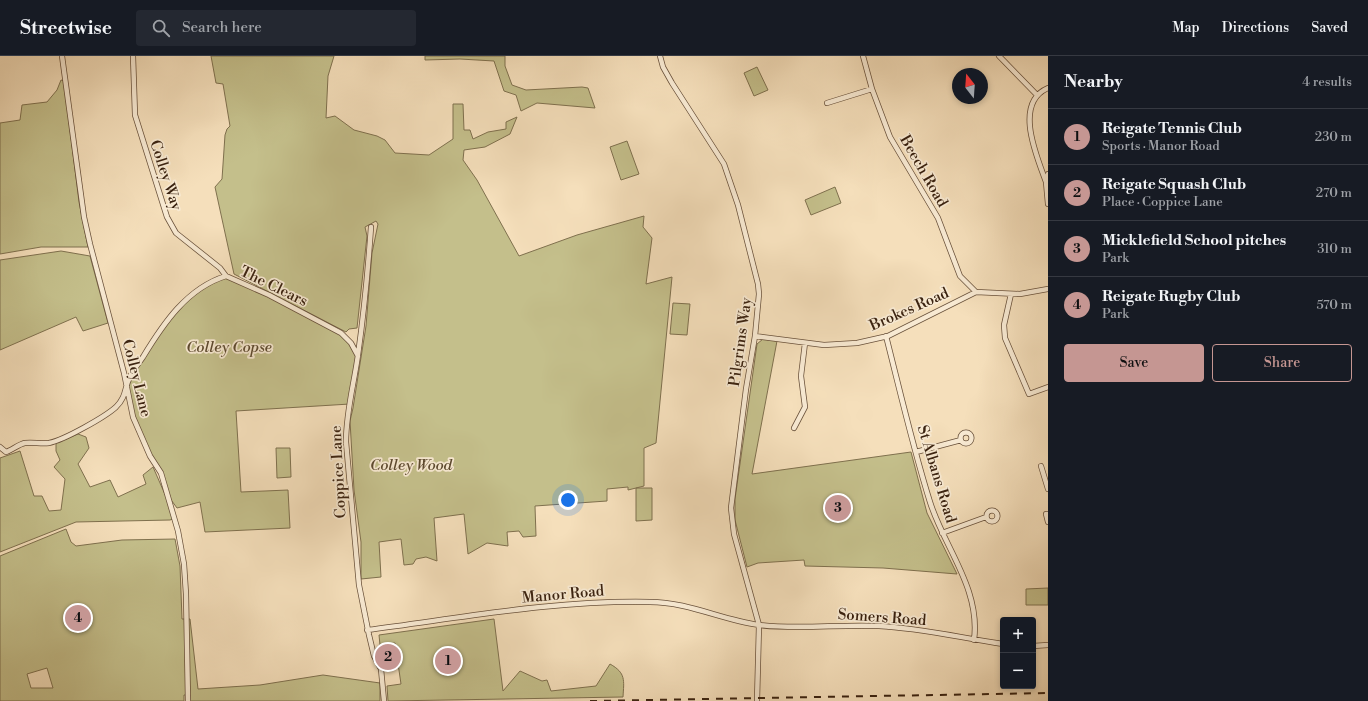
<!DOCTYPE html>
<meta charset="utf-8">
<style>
body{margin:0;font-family:"Libre Bodoni",serif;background:#242831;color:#f1f3f6}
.controls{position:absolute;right:12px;bottom:12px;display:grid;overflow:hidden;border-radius:4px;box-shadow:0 2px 6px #0003}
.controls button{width:36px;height:36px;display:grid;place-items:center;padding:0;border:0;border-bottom:1px solid #363941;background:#171b24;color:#f1f3f6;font:20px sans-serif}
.compass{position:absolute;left:952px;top:12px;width:36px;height:36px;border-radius:50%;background:#171b24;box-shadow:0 2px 6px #0003;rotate:343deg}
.you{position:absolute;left:568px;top:444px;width:14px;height:14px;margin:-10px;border:3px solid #fff;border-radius:50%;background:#1a73e8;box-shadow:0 0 0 6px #1a73e833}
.badge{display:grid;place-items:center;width:26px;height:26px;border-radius:50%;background:#c59692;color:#111;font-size:13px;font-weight:700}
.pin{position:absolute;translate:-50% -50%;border:2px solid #fff;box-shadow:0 1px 4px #0006}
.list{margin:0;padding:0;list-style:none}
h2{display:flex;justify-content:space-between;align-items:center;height:52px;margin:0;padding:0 16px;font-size:17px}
h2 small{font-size:13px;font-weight:400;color:#9ea1a6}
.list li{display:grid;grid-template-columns:26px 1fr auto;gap:12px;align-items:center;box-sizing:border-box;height:56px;padding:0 16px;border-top:1px solid #363941}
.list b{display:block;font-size:15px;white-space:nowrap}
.list p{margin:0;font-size:13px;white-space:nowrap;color:#9ea1a6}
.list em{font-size:13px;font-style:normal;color:#9ea1a6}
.actions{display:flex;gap:8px;padding:12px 16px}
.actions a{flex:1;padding:9px 0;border:1px solid #c59692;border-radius:4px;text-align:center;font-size:14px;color:#c59692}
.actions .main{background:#c59692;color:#111}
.icon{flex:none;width:22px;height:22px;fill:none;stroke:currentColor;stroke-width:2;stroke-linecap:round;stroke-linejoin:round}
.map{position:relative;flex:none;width:1048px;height:645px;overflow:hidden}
header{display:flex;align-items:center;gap:24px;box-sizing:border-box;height:56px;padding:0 20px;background:#171b24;border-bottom:1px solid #363941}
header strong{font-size:19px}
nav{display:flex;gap:22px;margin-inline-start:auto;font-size:14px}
.search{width:280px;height:36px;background:#242831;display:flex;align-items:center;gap:10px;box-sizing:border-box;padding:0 14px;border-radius:4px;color:#9ea1a6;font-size:15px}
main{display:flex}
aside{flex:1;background:#171b24}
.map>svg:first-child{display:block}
</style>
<header>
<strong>Streetwise</strong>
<div class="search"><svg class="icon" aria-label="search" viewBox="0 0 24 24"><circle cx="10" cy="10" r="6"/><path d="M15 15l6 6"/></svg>Search here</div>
<nav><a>Map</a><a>Directions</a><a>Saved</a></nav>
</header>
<main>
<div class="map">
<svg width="1048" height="645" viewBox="0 0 1048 645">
<rect width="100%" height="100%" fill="#f5dfbb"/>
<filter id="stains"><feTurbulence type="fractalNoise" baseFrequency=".005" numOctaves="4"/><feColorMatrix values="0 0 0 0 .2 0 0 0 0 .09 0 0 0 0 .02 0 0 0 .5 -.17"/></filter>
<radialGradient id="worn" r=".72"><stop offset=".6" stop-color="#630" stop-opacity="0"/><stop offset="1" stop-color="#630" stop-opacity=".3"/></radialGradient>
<path fill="#c4bf8b" stroke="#7f704e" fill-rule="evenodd" d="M211,0h123l-6,20 -2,42 9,-2 19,14 23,6 8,4 10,13 34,2 24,-16v-35h10l1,26h6l3,9 15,-7 18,-3v-7l11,-5 -7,17 -25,13 -21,3 -1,10 14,20 42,76 58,-21 67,-19 -1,11 9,11 -6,46 26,-7 -16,166 -12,5v38l-16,4v-3l-21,2v12l-72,5 1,30 -13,1 -4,-6 -12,1 1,14 -21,-3 -19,11 -4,-40 -30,4 3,43 -11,-4 -10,2 -3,5 -9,1 -3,-26 -22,3 2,35 -20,2v-37l-7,-52 -4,-69 3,-13 13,-82 6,-73 6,-29 -2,-3 -11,6 2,9 -10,92 -8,1 -3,3 -112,-58 -19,-87 7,-8 3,-44 2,-6 3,-3 -7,-42 -7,-1z
M425,0h80v10l7,19 14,5 56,-3 6,1 7,20 -58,-5 -16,8 -5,-16 -12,-4 -10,-30 -34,-2 -35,1z
M757,11l11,23 -14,6 -10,-23z
M61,24l3,1 15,121 9,45h-47l-41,7v-131l20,-3 2,-15 25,-3 10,-12z
M627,85l12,33 -18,6 -11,-33z
M835,131l6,16 -30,12 -6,-15z
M61,195l29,5 18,67 -25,8 -7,-14 -76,33v-90z
M226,220l115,57 10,10 7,13 -8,48 -114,7 5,81 47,-2 2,38 -85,4 -5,-30 -23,6 -8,-11 -8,-24 -21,-37 -13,-45 2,-13 31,-49 35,-36z
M673,247l17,1 -3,31 -17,-1z
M763,283l14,2 -25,133 159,-22 16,61 30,61 -74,-6 -78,-2 -1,-6 -46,3 -11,4 -12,-47v-21l22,-155z
M78,378l8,3 3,11 -11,16 12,23 20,-7 8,17 28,-13 -3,-9 10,-8 14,32 6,20 -3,1 -94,2 -76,30v-94l20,-7 14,45h8l7,15 12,-1 4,-31 -11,-12 6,-7 -4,-9v-8z
M276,392h14l1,29 -14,1z
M636,432h16v32l-16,1z
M66,473l5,13 5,4 46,-6 53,-1 5,27 2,53h8l8,70 62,-4 63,-10 57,8v18h-190v-6h-6v6h-184v-145zM47,612l6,20h-22l-4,-14z
M1048,532v17h-22v-16z
M494,563l9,72 17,-20 22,10 5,-1 4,11 45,-5 14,-22c16,9 14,16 13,33l-235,4 -1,-15 14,-2 -6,-41 -15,2 -1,-10z"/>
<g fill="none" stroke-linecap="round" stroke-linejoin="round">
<g stroke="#69513b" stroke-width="6">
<path id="street" d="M62,0l22,161 6,27 34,129 9,44 17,39 11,17 17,58 6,33 2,30 2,107
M133,0l2,59 32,102 9,16 44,35 6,8
M660,0l3,11 9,16 52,81 14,41 20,79 1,10 -4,42 -9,53 -15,119 3,26 25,91 -2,76
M863,0l9,33 18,48 48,81 22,58 16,16
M999,0l38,39
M1048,32c-35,15 -11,69 -2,94l2,-8
M827,47l45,-14
M1046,126l2,22
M371,171c-3,43 -7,85 -13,128 -4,29 -12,57 -12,87l13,143 10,50 5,21 7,13 3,32
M1011,238l-7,31 1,13 24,56 19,-7
M755,280l69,9 33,-2 31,-7 88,-44 44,2 28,-5
M886,280c14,55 27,112 44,166 14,45 51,87 44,138
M794,372l11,-21 -4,-31 4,-33
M960.5 382a5.5 5.5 0 1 1 11 0a5.5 5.5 0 1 1-11 0Z
M0,391l6,5c6,-2 13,-8 19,-9 8,-1 16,1 24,0 15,-3 56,-26 67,-36 11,-11 8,-19 14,-30 3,-7 9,-14 13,-20 20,-33 44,-69 83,-81l43,19 72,38 10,10 7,13
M916,396l45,-12
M1041,410l7,23
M986.5 460a5.5 5.5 0 1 1 11 0a5.5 5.5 0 1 1-11 0Z
M1048,458h-2l2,8
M942,477l44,-16
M367,574c94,-12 188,-30 283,-28 38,0 72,18 109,23 38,5 81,-1 120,1 42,2 82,12 124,18
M1033,590l15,-1"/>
</g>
<use href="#street" stroke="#f8ead3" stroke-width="4.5"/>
<path stroke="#3a2210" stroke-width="2" stroke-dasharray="7 7" stroke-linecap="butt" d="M590,645l458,-8"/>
</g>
<g text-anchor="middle" stroke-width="3.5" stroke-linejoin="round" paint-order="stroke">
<g font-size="15" fill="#3a2210" stroke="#f8ead3">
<text transform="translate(924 115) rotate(60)" y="5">Beech Road</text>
<text transform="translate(166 119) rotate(72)" y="5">Colley Way</text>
<text transform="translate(274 230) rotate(26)" y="5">The Clears</text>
<text transform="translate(909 253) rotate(-24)" y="5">Brokes Road</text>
<text transform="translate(740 286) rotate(-82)" y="5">Pilgrims Way</text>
<text transform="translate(137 322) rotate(76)" y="5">Colley Lane</text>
<text transform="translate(338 416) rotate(-93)" y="5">Coppice Lane</text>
<text transform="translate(937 418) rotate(73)" y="5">St Albans Road</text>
<text transform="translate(563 538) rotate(-5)" y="5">Manor Road</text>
<text transform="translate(882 561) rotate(4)" y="5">Somers Road</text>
</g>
<g font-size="15" font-style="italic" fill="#5c492f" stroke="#f8ead3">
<text x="229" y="296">Colley Copse</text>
<text x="411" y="414">Colley Wood</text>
</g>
</g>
<rect width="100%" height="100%" filter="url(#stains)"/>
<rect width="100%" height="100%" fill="url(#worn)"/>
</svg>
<div class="controls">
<button>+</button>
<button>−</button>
</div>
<svg class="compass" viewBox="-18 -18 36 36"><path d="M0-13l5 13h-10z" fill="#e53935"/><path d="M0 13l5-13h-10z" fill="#9ea1a6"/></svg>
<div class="you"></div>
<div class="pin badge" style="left:448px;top:605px">1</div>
<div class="pin badge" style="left:388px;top:601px">2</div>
<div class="pin badge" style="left:838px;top:452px">3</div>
<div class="pin badge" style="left:78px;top:562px">4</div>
</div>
<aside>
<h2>Nearby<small>4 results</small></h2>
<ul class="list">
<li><span class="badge">1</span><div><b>Reigate Tennis Club</b><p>Sports · Manor Road</p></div><em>230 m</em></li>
<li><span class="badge">2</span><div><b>Reigate Squash Club</b><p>Place · Coppice Lane</p></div><em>270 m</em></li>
<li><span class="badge">3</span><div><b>Micklefield School pitches</b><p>Park</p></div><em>310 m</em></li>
<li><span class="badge">4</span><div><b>Reigate Rugby Club</b><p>Park</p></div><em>570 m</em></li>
</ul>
<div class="actions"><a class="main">Save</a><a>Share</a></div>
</aside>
</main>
